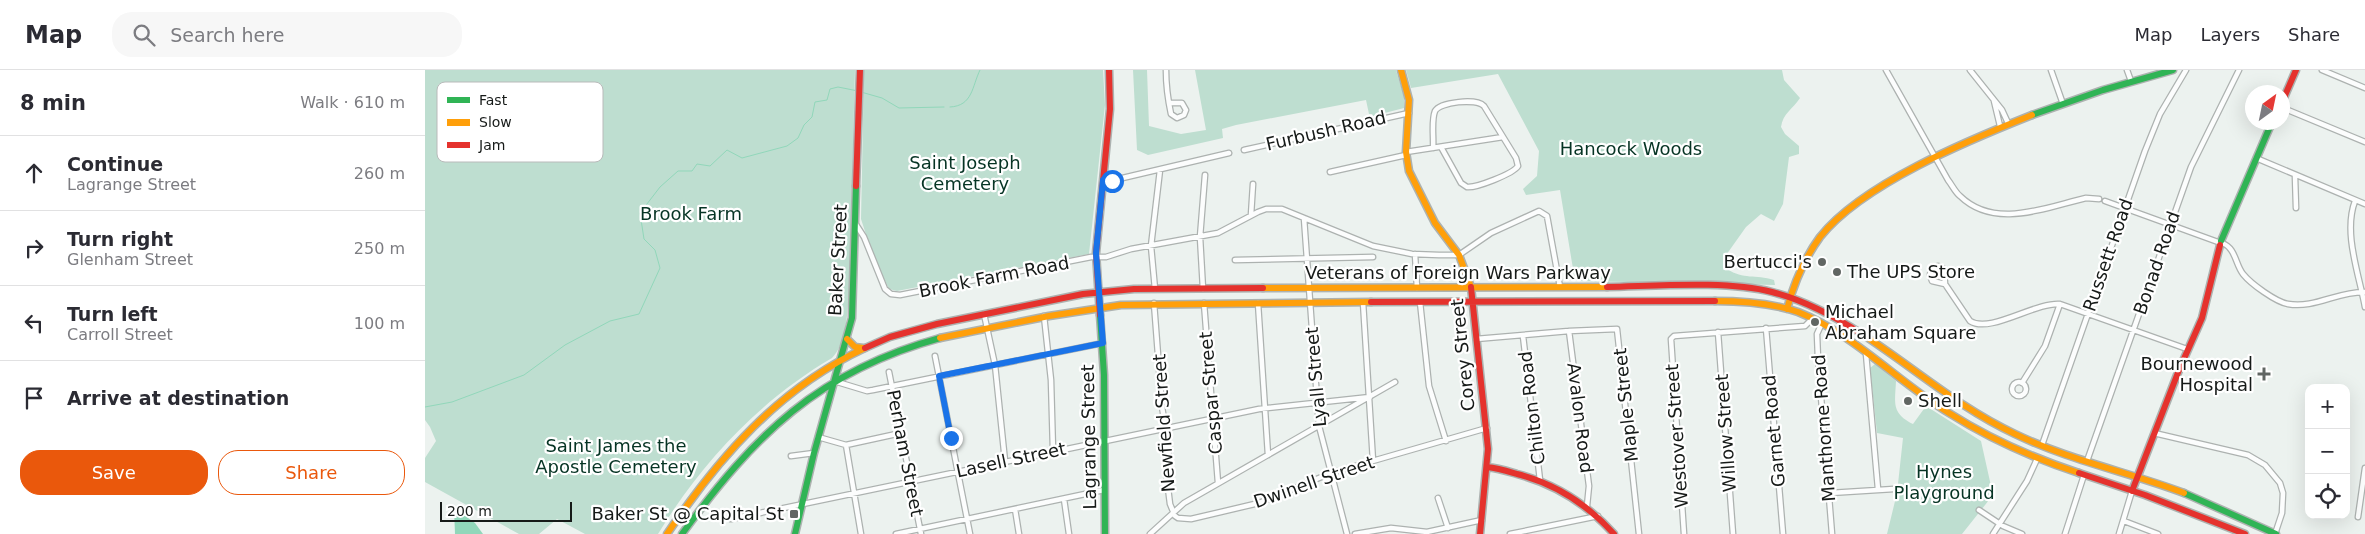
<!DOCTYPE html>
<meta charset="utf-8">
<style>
body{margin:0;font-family:"DejaVu Sans",sans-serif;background:#f7f7f7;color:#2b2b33}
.controls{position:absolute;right:15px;bottom:15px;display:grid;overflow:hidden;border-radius:10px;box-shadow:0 5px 20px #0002}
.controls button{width:45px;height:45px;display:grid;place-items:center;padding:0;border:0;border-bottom:1px solid #e1e1e2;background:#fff;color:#2b2b33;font:25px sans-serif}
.compass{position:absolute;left:1820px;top:15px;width:45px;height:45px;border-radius:50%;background:#fff;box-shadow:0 5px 20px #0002;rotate:33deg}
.scale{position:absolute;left:15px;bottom:12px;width:132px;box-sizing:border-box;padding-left:5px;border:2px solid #161a18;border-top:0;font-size:14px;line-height:18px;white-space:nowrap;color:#161a18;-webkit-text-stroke:4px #fff;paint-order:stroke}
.stop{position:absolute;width:15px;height:15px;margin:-11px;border:4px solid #1a73e8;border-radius:50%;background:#fff}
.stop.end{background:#1a73e8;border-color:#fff;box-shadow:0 1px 5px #0008}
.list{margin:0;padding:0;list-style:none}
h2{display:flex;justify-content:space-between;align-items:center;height:65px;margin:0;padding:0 20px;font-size:21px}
h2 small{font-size:16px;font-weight:400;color:#7c7c81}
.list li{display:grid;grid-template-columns:32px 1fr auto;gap:15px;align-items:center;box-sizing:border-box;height:75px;padding:0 20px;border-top:1px solid #e1e1e2}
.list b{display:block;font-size:19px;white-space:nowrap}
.list p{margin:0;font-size:16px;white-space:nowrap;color:#7c7c81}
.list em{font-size:16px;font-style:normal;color:#7c7c81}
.actions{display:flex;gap:10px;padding:15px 20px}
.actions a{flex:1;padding:11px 0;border:1px solid #ea580c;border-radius:20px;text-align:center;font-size:18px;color:#ea580c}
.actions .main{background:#ea580c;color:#fff}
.icon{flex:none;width:28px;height:28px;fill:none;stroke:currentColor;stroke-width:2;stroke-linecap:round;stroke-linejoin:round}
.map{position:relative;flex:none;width:1940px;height:464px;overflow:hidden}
header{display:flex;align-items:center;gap:30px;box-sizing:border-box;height:70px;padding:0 25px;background:#fff;border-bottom:1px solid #e1e1e2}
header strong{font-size:24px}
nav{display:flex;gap:28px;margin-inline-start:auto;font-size:18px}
.search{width:350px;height:45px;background:#f7f7f7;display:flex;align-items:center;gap:12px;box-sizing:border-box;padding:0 18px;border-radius:20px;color:#7c7c81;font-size:19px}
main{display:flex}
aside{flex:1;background:#fff}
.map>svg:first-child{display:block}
</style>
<header>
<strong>Map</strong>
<div class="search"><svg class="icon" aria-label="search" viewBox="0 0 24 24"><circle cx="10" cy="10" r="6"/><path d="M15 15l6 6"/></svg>Search here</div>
<nav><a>Map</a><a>Layers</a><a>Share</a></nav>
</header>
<main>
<aside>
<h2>8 min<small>Walk · 610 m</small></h2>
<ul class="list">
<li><svg class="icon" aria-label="ahead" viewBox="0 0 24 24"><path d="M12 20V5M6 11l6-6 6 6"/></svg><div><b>Continue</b><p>Lagrange Street</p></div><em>260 m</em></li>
<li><svg class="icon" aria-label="right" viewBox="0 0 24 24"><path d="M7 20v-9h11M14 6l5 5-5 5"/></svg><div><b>Turn right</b><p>Glenham Street</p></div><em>250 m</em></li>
<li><svg class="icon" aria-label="left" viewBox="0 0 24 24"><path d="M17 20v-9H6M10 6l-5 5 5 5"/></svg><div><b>Turn left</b><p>Carroll Street</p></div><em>100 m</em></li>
<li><svg class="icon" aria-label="arrive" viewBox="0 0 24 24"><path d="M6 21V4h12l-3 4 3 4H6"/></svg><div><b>Arrive at destination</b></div></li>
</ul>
<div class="actions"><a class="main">Save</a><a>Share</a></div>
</aside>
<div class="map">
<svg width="1940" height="464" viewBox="0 0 1940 464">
<rect width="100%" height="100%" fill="#ecf2ef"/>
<path fill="#beded0" d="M0,0h430l-6,223c-2,20 -2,50 -17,65 -72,42 -131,105 -174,176h-73l-28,-15 -18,15h-20l-94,-52v-24l11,-17 -6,-14 -5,-7z
M439,0h239l2,35 -16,149 -192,37 -8,-2 -16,-33 -12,-37z
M708,0h14l2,56 32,8 25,-4 -11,-60h201l8,26v12l-31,8 -1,-2h-3l-3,-14 -130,25 -14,4 1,9 -75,17 -11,-5z
M981,0h376l2,10 16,18c-7,11 -17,15 -19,29l4,7 14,12v8l-10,3 -6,47 -9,17 -13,-7 -15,13 -22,31 3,11c17,11 28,5 47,11l1,5 -200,-4 -15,-91 -34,5 -3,-6 14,-13 2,-25 -41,-77 -87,14z
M1450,294l21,17c-1,22 -5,32 17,43l13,-18 55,35 12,54 -31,39h-75l10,-41 6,-55 -26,-5 -7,-65z"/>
<path fill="#91d7ba" d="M29,438l21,15 8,11h-28z"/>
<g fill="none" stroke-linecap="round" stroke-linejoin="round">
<path stroke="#91d7ba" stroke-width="1" d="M436,22l21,6 17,10 45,-1
M525,37c23,-1 22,-21 30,-37
M0,337l27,-5 72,-27 41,-30 45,-24 29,-7 21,-46 -5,-18 -11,-11 -4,-26 20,-26 18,-16h14l5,-7 13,2 17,-16 15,8 45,-12 11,-8 6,-13 8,-8 3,-15 12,-2 3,-11 8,-2 20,4"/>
<g stroke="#adb2b0" stroke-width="7">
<path id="street" d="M741,0c0,15 2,30 5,44l6,4 7,-3 2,-5 -4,-7h-11
M1461,0l62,110c4,5 7,12 12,16 35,34 86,11 126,2l13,1
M1545,0l32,40 6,13
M1626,0l12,34
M1702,0l4,11
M1897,0l43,18
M1569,31l6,25
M1858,38l82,34
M1008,78c1,-10 -2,-27 2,-37 5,-9 41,-13 49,-5l32,52 2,8c-5,8 -42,22 -51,21l-6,-4 -20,-36
M819,80l165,-37
M981,82l97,-15
M1831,88l109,46
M905,102l76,-17
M1870,106l1,32
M678,110h11l115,-27
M1680,131l113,41
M1930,131c-12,32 4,73 10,106
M826,145l2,-31
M879,148l15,208 28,108
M430,153l9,14 21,52 6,5 9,1 191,-38h15l25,-8 87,-16 40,-21 8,-3h16l91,37 39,8 27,1h20l32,-22 48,-22 8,5 13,71
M1797,173c14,5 13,21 21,31 8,10 33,28 45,30 26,5 51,-13 77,-12
M990,184l2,34
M810,190l138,-3
M1520,214l-13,-3 -2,-6 1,-6 7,-3 6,3 1,15 25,37c20,13 65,-19 90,-17l127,45
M730,219l-4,-43 9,-76
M778,219l-3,-52 5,-62
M938,232l10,159
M995,232l9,84 17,55
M729,233l8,104 7,41 -3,24 4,32 5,12 3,2 13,1 68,-16 72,-30 156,-45
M779,233l14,180
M833,233l10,152
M559,244l11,51 10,96
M619,246l7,64 2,71
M1397,253l-5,11 1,25 14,175
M1341,258l17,206
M1144,261l20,155 -2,20
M1293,262l15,202
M1098,266l17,144
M1051,269l93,-8 48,-2 22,205
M1441,284l12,135
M510,286l35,178
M464,302l32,162
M409,311l33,10 6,-1 230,-47
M1587 319a7 7 0 1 1 14 0a7 7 0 1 1-14 0Z
M1597,313l23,-37 15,-42
M1729,363l94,22 17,10 15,18 3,10 -1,20 -7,21
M393,367l28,8 15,89
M421,375l55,-12
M1617,375l103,-294 15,-37 26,-44
M366,386l23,-3
M1662,391l104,-294 48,-97
M1405,423l64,-4
M1013,428l10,30
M639,429l5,35
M590,439l4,25
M1554,440l24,16 19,8
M1933,447l7,-49
M306,449l528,-110 111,-12
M1699,451l34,13
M471,464l208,-44
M725,464l34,-31 211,-121
M930,464l36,-6 36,4 55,-12
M1085,464l88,-18
M1259,464l-13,-195 3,-3 131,-10 7,-7
M1568,464l34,-53 10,-22
M1640,464l19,-59
M1694,464l13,-43"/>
</g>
<g stroke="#adb2b0" stroke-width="9">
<path id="fast" d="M1607,45l71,-25 70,-20
M1796,171l51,-119
M675,245l4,60 1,159
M1759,423l92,41
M257,464c72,-99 137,-163 258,-196
M370,464l19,-81 38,-135 4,-132"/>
</g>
<g stroke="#adb2b0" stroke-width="9">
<path id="slow" d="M976,0l8,30 -3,52 3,19 26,52 24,32 12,32
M838,218l344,-1
M1290,231c28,0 57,2 83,11 56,22 100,70 151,101 41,26 84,45 130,60
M1362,239c7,-26 17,-50 33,-72 42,-53 149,-97 212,-122
M1437,264c51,33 97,74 153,100 54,26 113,38 169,59
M515,268l109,-22 72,-11 250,-3
M422,269l8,8 8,1
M242,464c52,-77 112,-146 198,-186"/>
</g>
<g stroke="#adb2b0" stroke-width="9">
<path id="jam" d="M1858,30l13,-30
M431,116l4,-116
M1046,217l17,162 -8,85
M1182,217c49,-1 119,-7 165,5 32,8 62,24 90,42
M946,232l344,-1
M675,245l-4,-62 14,-144 -1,-39
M440,278l25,-11 47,-13 146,-30 51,-5 129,-1
M1062,397c11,1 20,4 30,7 39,10 70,30 97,60
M1654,403l66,22 100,39
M1707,421l47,-121 23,-52 18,-73"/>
</g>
<use href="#street" stroke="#fcfdfd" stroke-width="4.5"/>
<use href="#fast" stroke="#30b455" stroke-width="6"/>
<use href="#slow" stroke="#ff9f0a" stroke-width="6"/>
<use href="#jam" stroke="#e5322d" stroke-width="6"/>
</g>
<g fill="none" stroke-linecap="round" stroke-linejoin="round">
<path stroke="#1a73e8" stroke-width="6" d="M526,368l-12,-62 164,-33 -7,-90 7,-73 9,1"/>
</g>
<g fill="#616663" stroke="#fff" stroke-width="2">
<circle cx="1397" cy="192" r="5"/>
<circle cx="1412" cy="202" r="5"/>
<circle cx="1390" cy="252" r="5"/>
<path d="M1836.5 296.5h5v5h5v5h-5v5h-5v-5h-5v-5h5z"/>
<circle cx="1483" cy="331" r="5"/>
<rect x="364" y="439" width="10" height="10" rx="2.5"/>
</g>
<g text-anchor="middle" stroke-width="4.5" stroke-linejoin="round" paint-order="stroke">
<g font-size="18" fill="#161a18" stroke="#fff">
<text transform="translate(901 61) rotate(-13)" y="6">Furbush Road</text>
<text transform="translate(1683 185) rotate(-71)" y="6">Russett Road</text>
<text transform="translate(413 190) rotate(-87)" y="6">Baker Street</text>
<text transform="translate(1732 193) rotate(-71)" y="6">Bonad Road</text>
<text x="1033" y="209">Veterans of Foreign Wars Parkway</text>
<text transform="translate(569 207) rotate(-11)" y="6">Brook Farm Road</text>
<text transform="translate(1038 285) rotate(-96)" y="6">Corey Street</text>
<text transform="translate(891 307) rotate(-95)" y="6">Lyall Street</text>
<text transform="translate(786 323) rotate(-95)" y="6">Caspar Street</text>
<text transform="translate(1201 335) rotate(-96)" y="6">Maple Street</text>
<text transform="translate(1107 338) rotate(-97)" y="6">Chilton Road</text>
<text transform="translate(1155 348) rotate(83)" y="6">Avalon Road</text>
<text transform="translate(739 353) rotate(-94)" y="6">Newfield Street</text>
<text transform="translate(1399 358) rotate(-94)" y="6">Manthorne Road</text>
<text transform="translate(1349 361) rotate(-95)" y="6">Garnet Road</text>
<text transform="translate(1301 363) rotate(-94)" y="6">Willow Street</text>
<text transform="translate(1252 366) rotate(-94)" y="6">Westover Street</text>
<text transform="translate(664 367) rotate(-91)" y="6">Lagrange Street</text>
<text transform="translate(480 383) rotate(79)" y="6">Perham Street</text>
<text transform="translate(586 390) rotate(-12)" y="6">Lasell Street</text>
<text transform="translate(889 412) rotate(-19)" y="6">Dwinell Street</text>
</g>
<g font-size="18" fill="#063424" stroke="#fff">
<text x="1206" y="85">Hancock Woods</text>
<text x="540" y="99">Saint Joseph<tspan x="540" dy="21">Cemetery</tspan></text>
<text x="266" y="150">Brook Farm</text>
<text x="191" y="382">Saint James the<tspan x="191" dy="21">Apostle Cemetery</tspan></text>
<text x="1519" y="408">Hynes<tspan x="1519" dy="21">Playground</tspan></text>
</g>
<g font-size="18" fill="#161a18" stroke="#fff" text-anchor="end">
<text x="1387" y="198">Bertucci's</text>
<text x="1422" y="208" text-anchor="start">The UPS Store</text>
<text x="1400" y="248" text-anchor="start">Michael<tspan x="1400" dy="21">Abraham Square</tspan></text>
<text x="1828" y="300">Bournewood<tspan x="1828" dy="21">Hospital</tspan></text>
<text x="1493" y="337" text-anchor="start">Shell</text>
<text x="359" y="450">Baker St @ Capital St</text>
</g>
</g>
<rect x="12" y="12" width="166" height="80" rx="8" fill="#fff" stroke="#b9baba" stroke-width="1"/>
<rect x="22" y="27" width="23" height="6" fill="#30b455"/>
<rect x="22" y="49" width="23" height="7" fill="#ff9f0a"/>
<rect x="22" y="72" width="23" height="6" fill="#e5322d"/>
<g font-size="14" fill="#161a18">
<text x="54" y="35">Fast</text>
<text x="54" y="57">Slow</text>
<text x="54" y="80">Jam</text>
</g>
</svg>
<div class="controls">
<button>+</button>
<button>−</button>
<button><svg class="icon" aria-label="locate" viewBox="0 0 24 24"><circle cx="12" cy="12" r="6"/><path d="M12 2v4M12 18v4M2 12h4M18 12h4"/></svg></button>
</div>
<svg class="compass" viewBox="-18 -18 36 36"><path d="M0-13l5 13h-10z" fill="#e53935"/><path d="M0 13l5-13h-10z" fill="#7c7c81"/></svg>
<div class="scale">200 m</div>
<div class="stop" style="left:687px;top:111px"></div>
<div class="stop end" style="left:526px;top:368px"></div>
</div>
</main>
